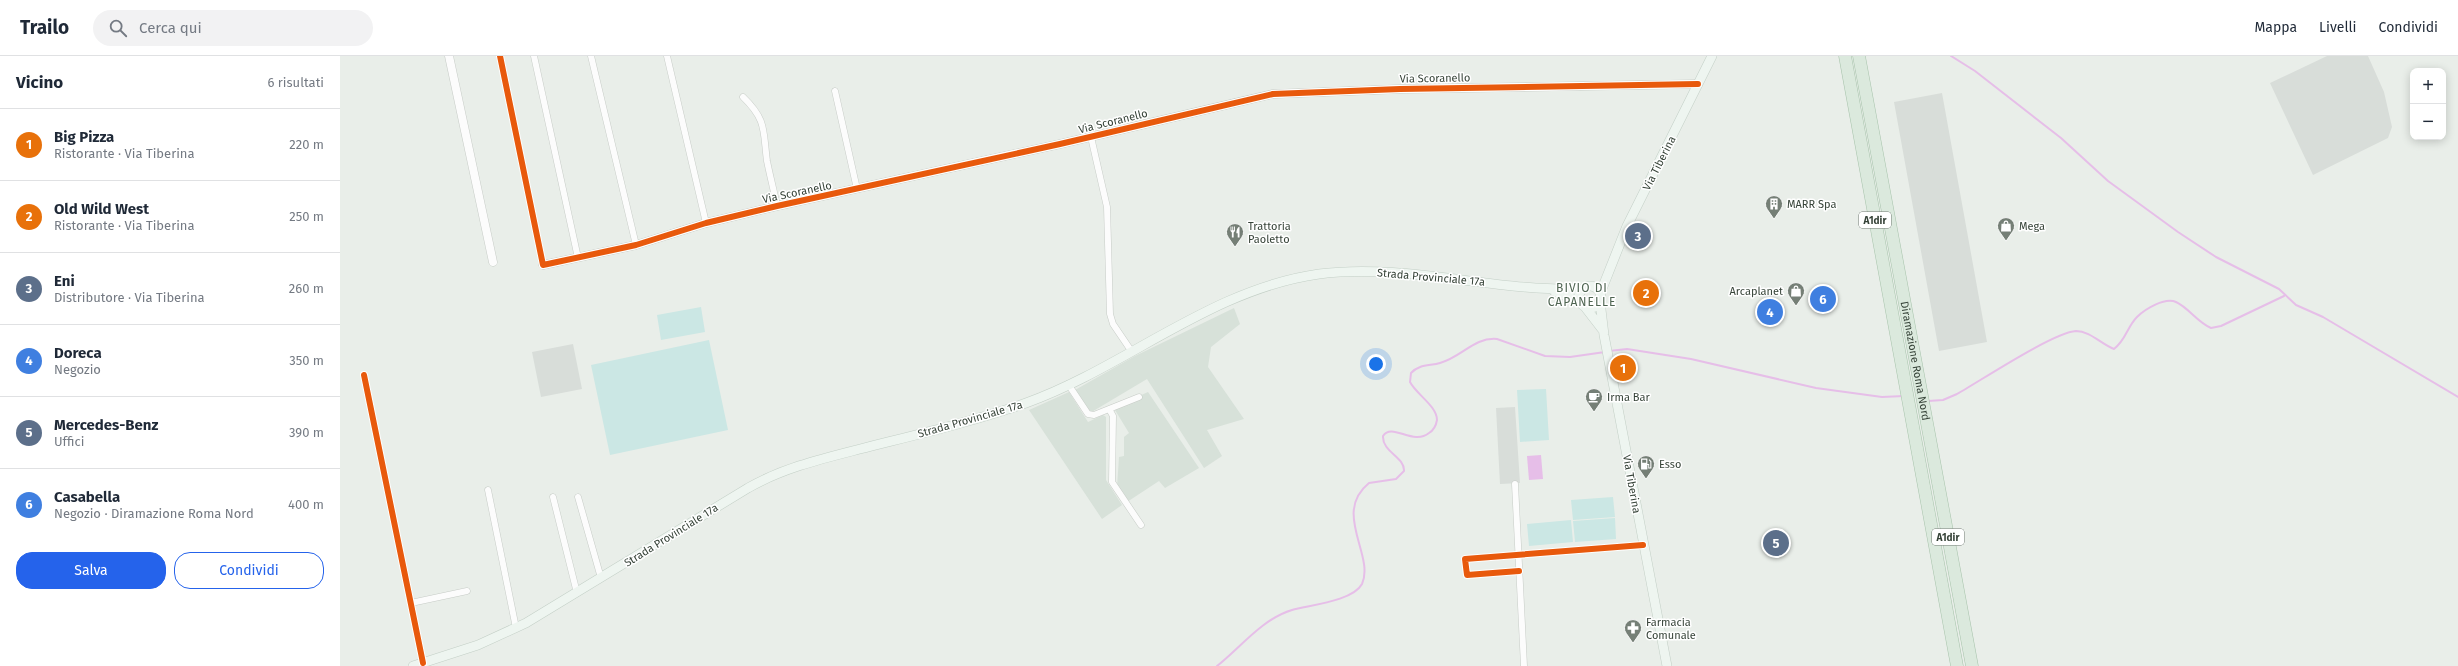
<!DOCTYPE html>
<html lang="it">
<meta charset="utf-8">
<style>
body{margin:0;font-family:"Fira Sans",sans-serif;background:#f2f2f3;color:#1f2937}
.controls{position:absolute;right:12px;top:12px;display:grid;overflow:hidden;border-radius:8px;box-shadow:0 2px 10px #0003}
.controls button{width:36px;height:36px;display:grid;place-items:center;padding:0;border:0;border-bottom:1px solid #e0e1e3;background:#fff;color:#1f2937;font:20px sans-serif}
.you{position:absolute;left:1036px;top:308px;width:14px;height:14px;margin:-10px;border:3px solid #fff;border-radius:50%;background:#1a73e8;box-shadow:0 0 0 6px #1a73e833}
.badge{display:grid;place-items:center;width:26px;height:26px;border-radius:50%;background:#2563eb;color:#fff;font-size:13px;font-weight:700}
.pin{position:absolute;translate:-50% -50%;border:2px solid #fff;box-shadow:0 1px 4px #0006}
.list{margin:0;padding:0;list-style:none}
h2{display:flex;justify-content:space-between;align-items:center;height:52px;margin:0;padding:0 16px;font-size:17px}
h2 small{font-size:13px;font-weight:400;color:#747a83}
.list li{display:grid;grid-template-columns:26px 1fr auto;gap:12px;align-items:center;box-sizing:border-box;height:72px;padding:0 16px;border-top:1px solid #e0e1e3}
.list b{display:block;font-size:15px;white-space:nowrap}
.list p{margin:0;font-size:13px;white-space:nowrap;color:#747a83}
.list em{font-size:13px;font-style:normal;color:#747a83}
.actions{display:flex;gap:8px;padding:12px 16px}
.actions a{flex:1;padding:9px 0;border:1px solid #2563eb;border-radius:16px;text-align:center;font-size:14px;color:#2563eb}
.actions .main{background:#2563eb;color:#fff}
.icon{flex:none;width:22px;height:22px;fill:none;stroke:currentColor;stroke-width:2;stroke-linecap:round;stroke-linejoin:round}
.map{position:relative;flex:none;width:2118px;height:610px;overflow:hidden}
header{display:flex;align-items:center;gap:24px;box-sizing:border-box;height:56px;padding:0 20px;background:#fff;border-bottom:1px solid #e0e1e3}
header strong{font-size:19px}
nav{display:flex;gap:22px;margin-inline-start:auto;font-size:14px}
.search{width:280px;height:36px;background:#f2f2f3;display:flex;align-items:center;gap:10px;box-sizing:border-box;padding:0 14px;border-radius:22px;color:#747a83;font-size:15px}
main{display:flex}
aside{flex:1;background:#fff}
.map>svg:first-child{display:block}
</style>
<header>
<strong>Trailo</strong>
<div class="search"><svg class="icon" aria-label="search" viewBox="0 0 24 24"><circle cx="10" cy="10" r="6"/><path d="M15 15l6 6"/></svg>Cerca qui</div>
<nav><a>Mappa</a><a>Livelli</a><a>Condividi</a></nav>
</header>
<main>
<aside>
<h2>Vicino<small>6 risultati</small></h2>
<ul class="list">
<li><span class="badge" style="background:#e8710a">1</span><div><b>Big Pizza</b><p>Ristorante · Via Tiberina</p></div><em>220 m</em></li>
<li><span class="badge" style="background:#e8710a">2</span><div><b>Old Wild West</b><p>Ristorante · Via Tiberina</p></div><em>250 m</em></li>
<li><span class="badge" style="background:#5c6f8a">3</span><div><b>Eni</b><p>Distributore · Via Tiberina</p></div><em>260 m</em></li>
<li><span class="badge" style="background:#3f7fe0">4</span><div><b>Doreca</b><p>Negozio</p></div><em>350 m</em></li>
<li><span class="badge" style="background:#5c6f8a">5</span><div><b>Mercedes-Benz</b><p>Uffici</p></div><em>390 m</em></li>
<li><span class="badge" style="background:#3f7fe0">6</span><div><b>Casabella</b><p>Negozio · Diramazione Roma Nord</p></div><em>400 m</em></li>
</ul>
<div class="actions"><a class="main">Salva</a><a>Condividi</a></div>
</aside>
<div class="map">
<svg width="2118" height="610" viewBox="0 0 2118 610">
<rect width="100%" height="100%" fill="#e9eee9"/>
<path fill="#d7e1d9" d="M894,252l6,16 -29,23 -3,20 36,52 -37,11 15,26 -18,12 -57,-89 -57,34 -15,-23 60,-34z
M729,336l19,30 15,-7 3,2v63l16,25 -20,14 -73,-109z
M808,336l51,76 -34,20 -6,-7 -32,21 -10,-15 2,-30 5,-1v-19l5,-4 -14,-23 13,-9z"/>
<path fill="#cbe7e4" d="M361,251l4,25 -44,8 -4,-25z
M369,284l19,90 -118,25 -19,-90z
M1206,333l3,51 -29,2 -3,-52z
M1273,441l2,20 -42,3 -2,-20z
M1275,462l1,21 -41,3 -2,-21z
M1231,464l2,22 -44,4 -2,-22z"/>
<path fill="#d8ddd9" d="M1987,0h41l16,36 8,35 -4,11 -75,37 -43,-92z
M1602,37l45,249 -48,9 -45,-249z
M233,288l9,45 -41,8 -9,-45z
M1175,351l5,76 -20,1 -4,-76z"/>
<path fill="#e6bee8" d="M1201,399l2,24 -14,1 -2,-24z"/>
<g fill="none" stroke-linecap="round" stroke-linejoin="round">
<path stroke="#e6bee8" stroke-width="2" d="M1611,0l24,15 86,67 47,43 70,51 38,25 63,32 17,16 27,12 135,80
M1269,295l18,-2 64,10 125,29 66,9 22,-1
M1588,345l15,-1 14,-6c23,-13 97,-62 119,-63 14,0 25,13 38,18 12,-9 13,-22 23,-32 8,-8 28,-20 39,-15 13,6 21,20 35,26l10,-2 63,-30
M877,610c24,-19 45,-47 75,-56 18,-5 61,-9 70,-26 13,-29 -30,-71 7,-101l27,-4 8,-8c1,-14 -22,-19 -21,-35 9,-14 30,10 46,-3 5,-3 7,-7 8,-13 0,-14 -21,-26 -27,-38l1,-9c8,-9 19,-7 29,-10 22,-6 34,-26 57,-24l48,17 25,1 35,-5"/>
<g stroke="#c7ccc7" stroke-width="7">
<path id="minor" d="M160,0l43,209
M194,0l44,202
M251,0l45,189
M327,0l39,167
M495,35l22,98
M403,41c24,23 20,34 24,64 3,15 7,30 10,45
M751,81l16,70 3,107 3,10 19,28
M24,319l59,288
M728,328l20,30 6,1 15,-6 4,7 -1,66 29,43
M769,353l30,-12
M1175,428l9,182
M148,434l28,138
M213,441l24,96
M238,441l23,81
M1179,515l-52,4 -2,-16 178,-14
M71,547l56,-12"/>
</g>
<g stroke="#c7ccc7" stroke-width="9">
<path id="tertiary" d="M109,0l44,206
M203,209l93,-20 70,-22 71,-17 283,-62 213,-50 127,-5 298,-5"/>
</g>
<g stroke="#c3cfc6" stroke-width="10">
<path id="secondary" d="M1239 241a11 11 0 1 1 22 0a11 11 0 1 1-22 0Z
M1214,235l26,11
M1260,238l27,-68 85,-170
M1260,245l4,34 63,331
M1245,251l17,22
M73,610l65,-21 48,-22 222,-135c35,-20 73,-29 112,-39 55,-14 112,-27 166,-46 100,-36 185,-114 293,-129 89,-11 175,18 263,15"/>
</g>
<g stroke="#a7c3ab" stroke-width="13">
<g id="motorway">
<path d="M1505,0l112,610"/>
<path id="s1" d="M1519,0l113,610"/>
</g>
</g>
<use href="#minor" stroke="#fcfcfc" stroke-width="6"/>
<use href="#tertiary" stroke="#fcfcfc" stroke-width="8"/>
<use href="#secondary" stroke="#eef5f0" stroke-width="9"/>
<use href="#motorway" stroke="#dbe9dd" stroke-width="12"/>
<g stroke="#fff" stroke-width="8">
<path id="cycleway" d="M160,0l43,209 93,-20 70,-22 71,-17 283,-62 213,-50 127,-5 298,-5
M24,319l59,288
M1179,515l-52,4 -2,-16 178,-14"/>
</g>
<use href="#cycleway" stroke="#e8590c" stroke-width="6"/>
</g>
<defs>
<g id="building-pin" transform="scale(0.9)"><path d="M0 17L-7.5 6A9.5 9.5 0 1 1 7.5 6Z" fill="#757f76" stroke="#fff"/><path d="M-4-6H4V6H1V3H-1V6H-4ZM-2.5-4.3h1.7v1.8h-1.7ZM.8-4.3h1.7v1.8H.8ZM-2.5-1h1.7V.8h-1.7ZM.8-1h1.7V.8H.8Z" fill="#fff"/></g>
<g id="shop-pin" transform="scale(0.9)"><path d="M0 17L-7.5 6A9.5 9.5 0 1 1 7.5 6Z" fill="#757f76" stroke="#fff"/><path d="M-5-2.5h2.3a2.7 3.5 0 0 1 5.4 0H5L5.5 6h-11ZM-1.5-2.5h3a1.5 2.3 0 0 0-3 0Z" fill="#fff"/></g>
<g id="restaurant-pin" transform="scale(0.9)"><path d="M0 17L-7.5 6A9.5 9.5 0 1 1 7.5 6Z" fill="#757f76" stroke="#fff"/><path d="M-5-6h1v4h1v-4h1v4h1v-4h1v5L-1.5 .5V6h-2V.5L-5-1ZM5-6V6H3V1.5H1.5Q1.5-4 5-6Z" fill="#fff"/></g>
<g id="cafe-pin" transform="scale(0.9)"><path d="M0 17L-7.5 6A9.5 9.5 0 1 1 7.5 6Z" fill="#757f76" stroke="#fff"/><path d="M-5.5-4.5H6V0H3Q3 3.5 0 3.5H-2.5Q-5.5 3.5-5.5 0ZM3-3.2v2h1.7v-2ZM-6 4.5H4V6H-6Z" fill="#fff"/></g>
<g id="fuel-pin" transform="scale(0.9)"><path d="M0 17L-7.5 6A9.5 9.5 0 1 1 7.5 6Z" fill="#757f76" stroke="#fff"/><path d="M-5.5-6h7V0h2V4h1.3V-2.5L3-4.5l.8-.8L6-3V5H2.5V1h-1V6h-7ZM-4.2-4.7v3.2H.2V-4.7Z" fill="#fff"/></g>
<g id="pharmacy-pin" transform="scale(0.9)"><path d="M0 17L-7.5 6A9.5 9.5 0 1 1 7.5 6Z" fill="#757f76" stroke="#fff"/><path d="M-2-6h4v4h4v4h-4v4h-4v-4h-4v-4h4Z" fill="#fff"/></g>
</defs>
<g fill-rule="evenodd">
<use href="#building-pin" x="1434" y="148"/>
<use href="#shop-pin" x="1666" y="170"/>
<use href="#restaurant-pin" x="895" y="176"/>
<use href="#shop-pin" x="1456" y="235"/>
<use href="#cafe-pin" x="1254" y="341"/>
<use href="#fuel-pin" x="1306" y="408"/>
<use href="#pharmacy-pin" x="1293" y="572"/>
</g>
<g text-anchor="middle" stroke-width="3" stroke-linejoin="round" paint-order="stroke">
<g fill="#fff" stroke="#727b74" stroke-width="1">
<rect x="1519" y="156" width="32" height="16" rx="3"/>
<rect x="1592" y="473" width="32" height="16" rx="3"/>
</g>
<g font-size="10" font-weight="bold" fill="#364338">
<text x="1535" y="168">A1dir</text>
<text x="1608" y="485">A1dir</text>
</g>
<g font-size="11" fill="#364338" stroke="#fff">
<text transform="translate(1095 22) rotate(-1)" y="4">Via Scoranello</text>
<text transform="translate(773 65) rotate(-14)" y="4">Via Scoranello</text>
<text transform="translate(1319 107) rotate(-63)" y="4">Via Tiberina</text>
<text transform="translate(457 136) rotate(-12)" y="4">Via Scoranello</text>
<text transform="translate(1091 221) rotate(5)" y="4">Strada Provinciale 17a</text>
<text dy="4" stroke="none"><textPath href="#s1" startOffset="310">Diramazione Roma Nord</textPath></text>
<text transform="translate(630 363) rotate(-16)" y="4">Strada Provinciale 17a</text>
<text transform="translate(1292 428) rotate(80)" y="4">Via Tiberina</text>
<text transform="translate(331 479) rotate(-32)" y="4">Strada Provinciale 17a</text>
</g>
<g font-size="11" fill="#364338" stroke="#fff" text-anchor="start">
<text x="1447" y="152">MARR Spa</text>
<text x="908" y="174">Trattoria<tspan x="908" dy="13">Paoletto</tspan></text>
<text x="1679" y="174">Mega</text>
<text x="1443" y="239" text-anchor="end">Arcaplanet</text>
<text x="1267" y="345">Irma Bar</text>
<text x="1319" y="412">Esso</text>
<text x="1306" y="570">Farmacia<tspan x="1306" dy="13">Comunale</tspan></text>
</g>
<g font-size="12" letter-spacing="1" fill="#4e6451" stroke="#fff">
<text x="1242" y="236">BIVIO DI<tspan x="1242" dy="14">CAPANELLE</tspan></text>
</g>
</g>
</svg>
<div class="controls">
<button>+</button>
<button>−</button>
</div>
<div class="you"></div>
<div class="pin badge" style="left:1283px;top:312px;background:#e8710a">1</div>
<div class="pin badge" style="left:1306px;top:237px;background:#e8710a">2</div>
<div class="pin badge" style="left:1298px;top:180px;background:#5c6f8a">3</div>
<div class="pin badge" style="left:1430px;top:256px;background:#3f7fe0">4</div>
<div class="pin badge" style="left:1436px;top:487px;background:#5c6f8a">5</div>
<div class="pin badge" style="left:1483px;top:243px;background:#3f7fe0">6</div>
</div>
</main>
